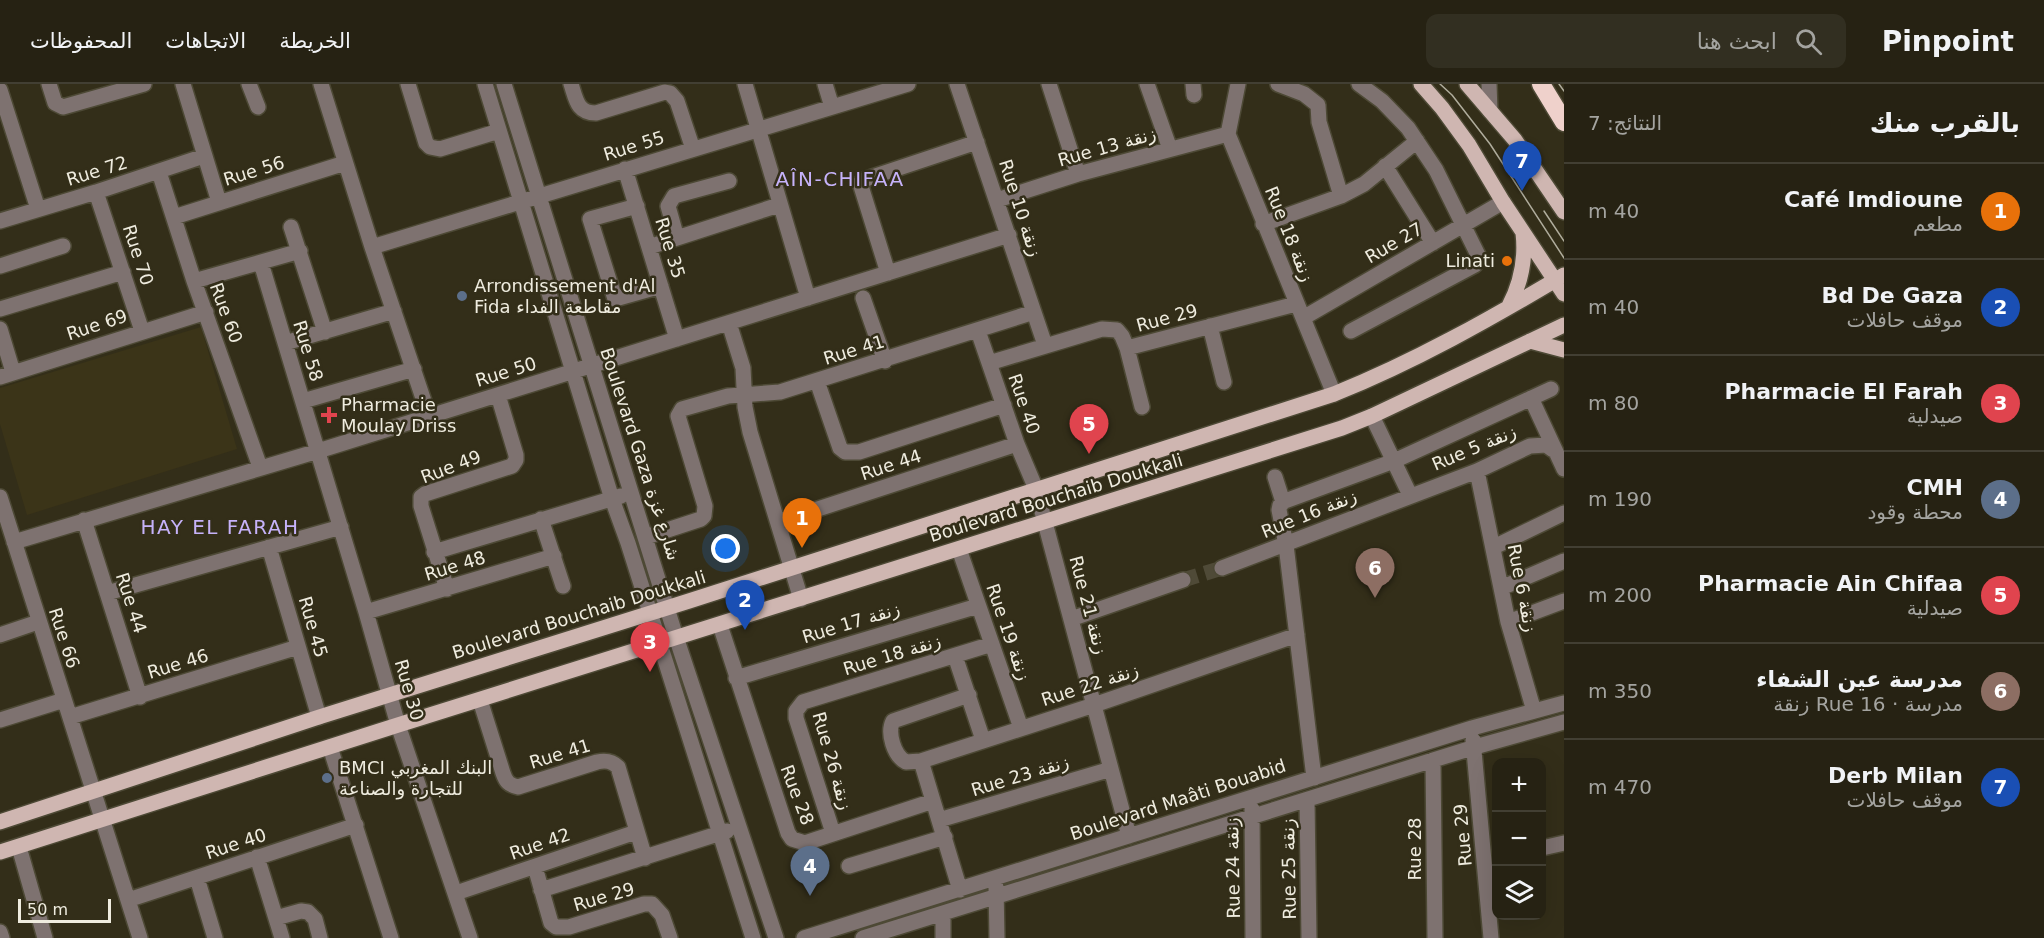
<!DOCTYPE html>
<html lang="ar">
<meta charset="utf-8">
<style>
body{margin:0;font-family:"DejaVu Sans","Noto Sans Arabic",sans-serif;background:#322f21;color:#f1f3f6;direction:rtl}
.controls{position:absolute;right:18px;bottom:18px;display:grid;overflow:hidden;border-radius:12px;box-shadow:0 6px 24px #0002}
.controls button{width:54px;height:54px;display:grid;place-items:center;padding:0;border:0;border-bottom:2px solid #423f33;background:#262213;color:#f1f3f6;font:30px sans-serif}
.scale{position:absolute;left:18px;bottom:15px;width:93px;box-sizing:border-box;padding-left:6px;border:3px solid #efecdf;border-top:0;font-size:16px;line-height:21px;white-space:nowrap;color:#efecdf;-webkit-text-stroke:4px #332e19;paint-order:stroke}
.you{position:absolute;left:726px;top:465px;width:21px;height:21px;margin:-15px;border:4px solid #fff;border-radius:50%;background:#1a73e8;box-shadow:0 0 0 9px #1a73e833}
.badge{display:grid;place-items:center;width:39px;height:39px;border-radius:50%;background:#bea9f4;color:#fff;font-size:20px;font-weight:700}
.pin{position:absolute;translate:-50% -50px;filter:drop-shadow(0 2px 3px #0008)}
.pin::after{content:'';position:absolute;top:32px;width:21px;height:18px;background:inherit;clip-path:polygon(0 0,100% 0,50% 100%)}
.list{margin:0;padding:0;list-style:none}
h2{display:flex;justify-content:space-between;align-items:center;height:78px;margin:0;padding:0 24px;font-size:26px}
h2 small{font-size:20px;font-weight:400;color:#a4a4a0}
.list li{display:grid;grid-template-columns:39px 1fr auto;gap:18px;align-items:center;box-sizing:border-box;height:96px;padding:0 24px;border-top:2px solid #423f33}
.list b{display:block;font-size:22px;white-space:nowrap}
.list p{margin:0;font-size:20px;white-space:nowrap;color:#a4a4a0}
.list em{font-size:20px;font-style:normal;color:#a4a4a0}
.icon{flex:none;width:33px;height:33px;fill:none;stroke:currentColor;stroke-width:2;stroke-linecap:round;stroke-linejoin:round}
.map{position:relative;flex:none;width:1564px;height:854px;overflow:hidden;direction:ltr}
header{display:flex;align-items:center;gap:36px;box-sizing:border-box;height:84px;padding:0 30px;background:#262213;border-bottom:2px solid #423f33}
header strong{font-size:28px}
nav{display:flex;gap:33px;margin-inline-start:auto;font-size:21px}
.search{width:420px;height:54px;background:#322f21;display:flex;align-items:center;gap:15px;box-sizing:border-box;padding:0 21px;border-radius:12px;color:#a4a4a0;font-size:22px}
main{display:flex}
aside{flex:1;background:#262213}
.map>svg:first-child{display:block}
</style>
<header>
<strong>Pinpoint</strong>
<div class="search"><svg class="icon" aria-label="search" viewBox="0 0 24 24"><circle cx="10" cy="10" r="6"/><path d="M15 15l6 6"/></svg>ابحث هنا</div>
<nav><a>الخريطة</a><a>الاتجاهات</a><a>المحفوظات</a></nav>
</header>
<main>
<aside>
<h2>بالقرب منك<small>النتائج: 7</small></h2>
<ul class="list">
<li><span class="badge" style="background:#e8710a">1</span><div><b>Café Imdioune</b><p>مطعم</p></div><em>40 m</em></li>
<li><span class="badge" style="background:#1a4fb4">2</span><div><b>Bd De Gaza</b><p>موقف حافلات</p></div><em>40 m</em></li>
<li><span class="badge" style="background:#e0444e">3</span><div><b>Pharmacie El Farah</b><p>صيدلية</p></div><em>80 m</em></li>
<li><span class="badge" style="background:#5c6f8a">4</span><div><b>CMH</b><p>محطة وقود</p></div><em>190 m</em></li>
<li><span class="badge" style="background:#e0444e">5</span><div><b>Pharmacie Ain Chifaa</b><p>صيدلية</p></div><em>200 m</em></li>
<li><span class="badge" style="background:#8d6e63">6</span><div><b>مدرسة عين الشفاء</b><p>مدرسة · Rue 16 زنقة</p></div><em>350 m</em></li>
<li><span class="badge" style="background:#1a4fb4">7</span><div><b>Derb Milan</b><p>موقف حافلات</p></div><em>470 m</em></li>
</ul>
</aside>
<div class="map">
<svg width="1564" height="854" viewBox="0 0 1564 854">
<rect width="100%" height="100%" fill="#332e19"/>
<path fill="#3b3418" d="M201,243l36,122 -210,66 -27,-91v-36z"/>
<g fill="none" stroke-linecap="round" stroke-linejoin="round">
<path stroke="#4f4a37" stroke-width="15" stroke-dasharray="15 8" stroke-linecap="butt" d="M1183,496l39,-12"/>
<g stroke="#4d4935" stroke-width="18">
<path id="minor" d="M49,0l6,19 8,4 81,-23
M183,0l36,118
M249,0l9,23
M321,0l51,163 57,169
M408,0l18,59 4,4 10,2 59,-18
M485,0l127,415 16,44 125,395
M504,0l172,553 100,301
M571,0c5,15 6,29 25,29l69,-21 5,1 7,8 16,48
M745,0l63,214
M825,0l7,23
M957,0l88,261
M1049,0l29,90
M1147,0l23,65
M1193,0l1,11
M1238,0l-10,50 106,260
M1278,0l26,10 14,11 1,17 22,74
M1489,0l1,27
M0,6l38,119
M1385,82l48,77
M625,85l52,170
M159,88l35,109 66,186
M96,108l46,139
M997,116l81,-26 150,-40
M637,122l-47,13 25,80 46,-13
M174,133l171,-54
M0,137l96,-29 108,-36
M1263,140l78,-28 23,-12 53,-43
M291,143l34,105
M677,154l-9,-32 6,-10 55,-15
M372,163l536,-163
M649,163l130,-42
M261,179l105,349 32,113 72,213
M0,182l63,-20
M888,189l-28,-90 3,-3 114,-38
M194,197l106,-30
M863,214l22,63
M0,225l123,-37
M1303,234l200,-116
M729,239l14,45 2,39 5,25 51,167
M1210,242l14,56
M0,245l13,43
M978,247l39,113 19,45 93,347
M1351,247l124,-66 4,-8 -43,-87 -28,-42 -26,-27 -23,-17
M285,259l109,-32
M1127,264l15,59
M989,279l113,-34 15,1 5,6 5,12 169,-44
M0,293l206,-65
M817,297l23,67 5,4h14l145,-47
M1531,314l33,71
M303,317l111,-32
M1372,332l38,79
M1477,387l31,151 26,89
M1275,393l8,25
M0,413l140,441
M541,435l22,67
M84,436l56,177
M778,438l239,-78
M646,453l55,-18 3,-3 1,-10 -27,-90 4,-7 46,-13 52,-4 254,-80
M14,458l304,-91 691,-216
M269,463l50,170
M1494,463l70,-34
M959,465l62,179
M434,468l187,-56
M1222,484l255,-97 53,-25 16,-1 7,5
M1501,504l63,-27
M447,505l-26,-83v-9l4,-3 87,-28 4,-6v-5l-18,-60
M107,509l234,-66
M366,528l188,-56
M1071,535l112,-39
M1508,538l56,-21
M720,541l68,208 4,6 13,4 128,-42
M0,551l38,-13
M955,572l28,84
M736,594l242,-72
M969,611l-76,26c-6,12 1,35 13,41l15,-1 173,-56 203,-70
M480,616l23,73c3,9 6,12 15,14l79,-25c9,-2 15,-1 21,5l27,91
M70,633l228,-70
M0,636l64,-20
M1473,656l18,198
M330,663l61,191
M1433,676l2,178
M921,677l39,129
M1314,694l-28,-233 -7,-35 1,-5 5,-4 109,-40 157,-72
M1307,716l2,138
M1252,725l1,129
M939,736l172,-51
M833,749l-37,-115v-7l7,-9 189,-58
M19,763l26,91
M1542,764l22,-5
M257,773l25,81
M849,782l96,-29
M535,783l16,56 5,4h13l75,-23h8l10,11 8,23
M197,794l18,60
M996,803l1,51
M541,806l186,-59
M456,809l180,-61
M128,816l228,-75
M943,830v24
M276,834l25,-7 7,1 7,7 5,19
M0,848l2,6
M804,854l668,-210 92,-25
M863,854l612,-191 89,-25"/>
</g>
<g stroke="#4d4935" stroke-width="18">
<path id="major" d="M1421,0l21,24 27,37 34,57 61,92
M1467,0l48,56 49,72
M1509,222c12,-23 17,-47 14,-73
M1530,257l34,9
M0,738l319,-105 370,-116 645,-207c80,-32 156,-75 230,-119
M0,768l398,-127 944,-297 30,-12 192,-91"/>
</g>
<g stroke="#4d4935" stroke-width="21">
<path id="highway" d="M1541,0l23,38"/>
</g>
<use href="#minor" stroke="#7e7270" stroke-width="15"/>
<use href="#major" stroke="#cfb6b1" stroke-width="15"/>
<use href="#highway" stroke="#efd1cb" stroke-width="18"/>
<path stroke="#b0ad9d" stroke-width="1.5" d="M1440,0l12,11 38,49 74,114
M1559,0l5,7
M1544,127l20,30"/>
</g>
<circle fill="#e8710a" stroke="#332e19" stroke-width="2" cx="1507" cy="177" r="6"/>
<g fill="#5c6f8a" stroke="#332e19" stroke-width="2">
<circle cx="462" cy="212" r="6"/>
<circle cx="327" cy="694" r="6"/>
</g>
<path fill="#e0444e" stroke="#332e19" stroke-width="2" d="M326 322h6v6h6v6h-6v6h-6v-6h-6v-6h6z"/>
<g text-anchor="middle" stroke-width="5" stroke-linejoin="round" paint-order="stroke">
<g font-size="18" fill="#efecdf" stroke="#332e19">
<text transform="translate(634 62) rotate(-17)" y="6">Rue 55</text>
<text transform="translate(1107 63) rotate(-16)" y="6">Rue 13 زنقة</text>
<text transform="translate(97 87) rotate(-17)" y="6">Rue 72</text>
<text transform="translate(254 87) rotate(-17)" y="6">Rue 56</text>
<text transform="translate(1020 124) rotate(72)" y="6">Rue 10 زنقة</text>
<text transform="translate(1289 150) rotate(68)" y="6">Rue 18 زنقة</text>
<text transform="translate(1394 159) rotate(-30)" y="6">Rue 27</text>
<text transform="translate(670 164) rotate(73)" y="6">Rue 35</text>
<text transform="translate(138 171) rotate(72)" y="6">Rue 70</text>
<text transform="translate(226 229) rotate(70)" y="6">Rue 60</text>
<text transform="translate(1167 234) rotate(-15)" y="6">Rue 29</text>
<text transform="translate(97 241) rotate(-18)" y="6">Rue 69</text>
<text transform="translate(854 266) rotate(-17)" y="6">Rue 41</text>
<text transform="translate(308 267) rotate(73)" y="6">Rue 58</text>
<text transform="translate(506 288) rotate(-17)" y="6">Rue 50</text>
<text transform="translate(1024 320) rotate(71)" y="6">Rue 40</text>
<text transform="translate(1474 364) rotate(-23)" y="6">Rue 5 زنقة</text>
<text transform="translate(640 370) rotate(72)" y="6">Boulevard Gaza شارع غزة</text>
<text transform="translate(891 381) rotate(-18)" y="6">Rue 44</text>
<text transform="translate(451 383) rotate(-21)" y="6">Rue 49</text>
<text transform="translate(1056 414) rotate(-17)" y="6">Boulevard Bouchaib Doukkali</text>
<text transform="translate(1309 430) rotate(-22)" y="6">Rue 16 زنقة</text>
<text transform="translate(455 482) rotate(-17)" y="6">Rue 48</text>
<text transform="translate(1522 504) rotate(79)" y="6">Rue 6 زنقة</text>
<text transform="translate(131 519) rotate(72)" y="6">Rue 44</text>
<text transform="translate(1088 521) rotate(75)" y="6">Rue 21 زنقة</text>
<text transform="translate(579 531) rotate(-17)" y="6">Boulevard Bouchaib Doukkali</text>
<text transform="translate(851 539) rotate(-17)" y="6">Rue 17 زنقة</text>
<text transform="translate(313 543) rotate(74)" y="6">Rue 45</text>
<text transform="translate(1008 548) rotate(71)" y="6">Rue 19 زنقة</text>
<text transform="translate(64 554) rotate(72)" y="6">Rue 66</text>
<text transform="translate(892 571) rotate(-17)" y="6">Rue 18 زنقة</text>
<text transform="translate(178 580) rotate(-17)" y="6">Rue 46</text>
<text transform="translate(1090 601) rotate(-18)" y="6">Rue 22 زنقة</text>
<text transform="translate(409 606) rotate(74)" y="6">Rue 30</text>
<text transform="translate(560 670) rotate(-17)" y="6">Rue 41</text>
<text transform="translate(832 677) rotate(74)" y="6">Rue 26 زنقة</text>
<text transform="translate(1020 692) rotate(-17)" y="6">Rue 23 زنقة</text>
<text transform="translate(797 711) rotate(69)" y="6">Rue 28</text>
<text transform="translate(1178 716) rotate(-18)" y="6">Boulevard Maâti Bouabid</text>
<text transform="translate(1463 751) rotate(-95)" y="6">Rue 29</text>
<text transform="translate(236 760) rotate(-18)" y="6">Rue 40</text>
<text transform="translate(540 760) rotate(-19)" y="6">Rue 42</text>
<text transform="translate(1415 765) rotate(-90)" y="6">Rue 28</text>
<text transform="translate(1233 784) rotate(-91)" y="6">Rue 24 زنقة</text>
<text transform="translate(1289 785) rotate(-91)" y="6">Rue 25 زنقة</text>
<text transform="translate(604 813) rotate(-16)" y="6">Rue 29</text>
</g>
<g font-size="18" fill="#efecdf" stroke="#332e19" text-anchor="start">
<text x="1495" y="183" text-anchor="end">Linati</text>
<text x="474" y="208">Arrondissement d'Al<tspan x="474" dy="21">Fida مقاطعة الفداء</tspan></text>
<text x="341" y="327">Pharmacie<tspan x="341" dy="21">Moulay Driss</tspan></text>
<text x="339" y="690">BMCI البنك المغربي<tspan x="339" dy="21">للتجارة والصناعة</tspan></text>
</g>
<g font-size="20" letter-spacing="1.5" fill="#c6b2f9" stroke="#332e19">
<text x="840" y="102">AÎN-CHIFAA</text>
<text x="220" y="450">HAY EL FARAH</text>
</g>
</g>
</svg>
<div class="controls">
<button>+</button>
<button>−</button>
<button><svg class="icon" aria-label="layers" viewBox="0 0 24 24"><path d="M12 4l9 5-9 5-9-5zM3 14l9 5 9-5"/></svg></button>
</div>
<div class="scale">50 m</div>
<div class="you"></div>
<div class="pin badge" style="left:802px;top:464px;background:#e8710a">1</div>
<div class="pin badge" style="left:745px;top:546px;background:#1a4fb4">2</div>
<div class="pin badge" style="left:650px;top:588px;background:#e0444e">3</div>
<div class="pin badge" style="left:810px;top:812px;background:#5c6f8a">4</div>
<div class="pin badge" style="left:1089px;top:370px;background:#e0444e">5</div>
<div class="pin badge" style="left:1375px;top:514px;background:#8d6e63">6</div>
<div class="pin badge" style="left:1522px;top:107px;background:#1a4fb4">7</div>
</div>
</main>
